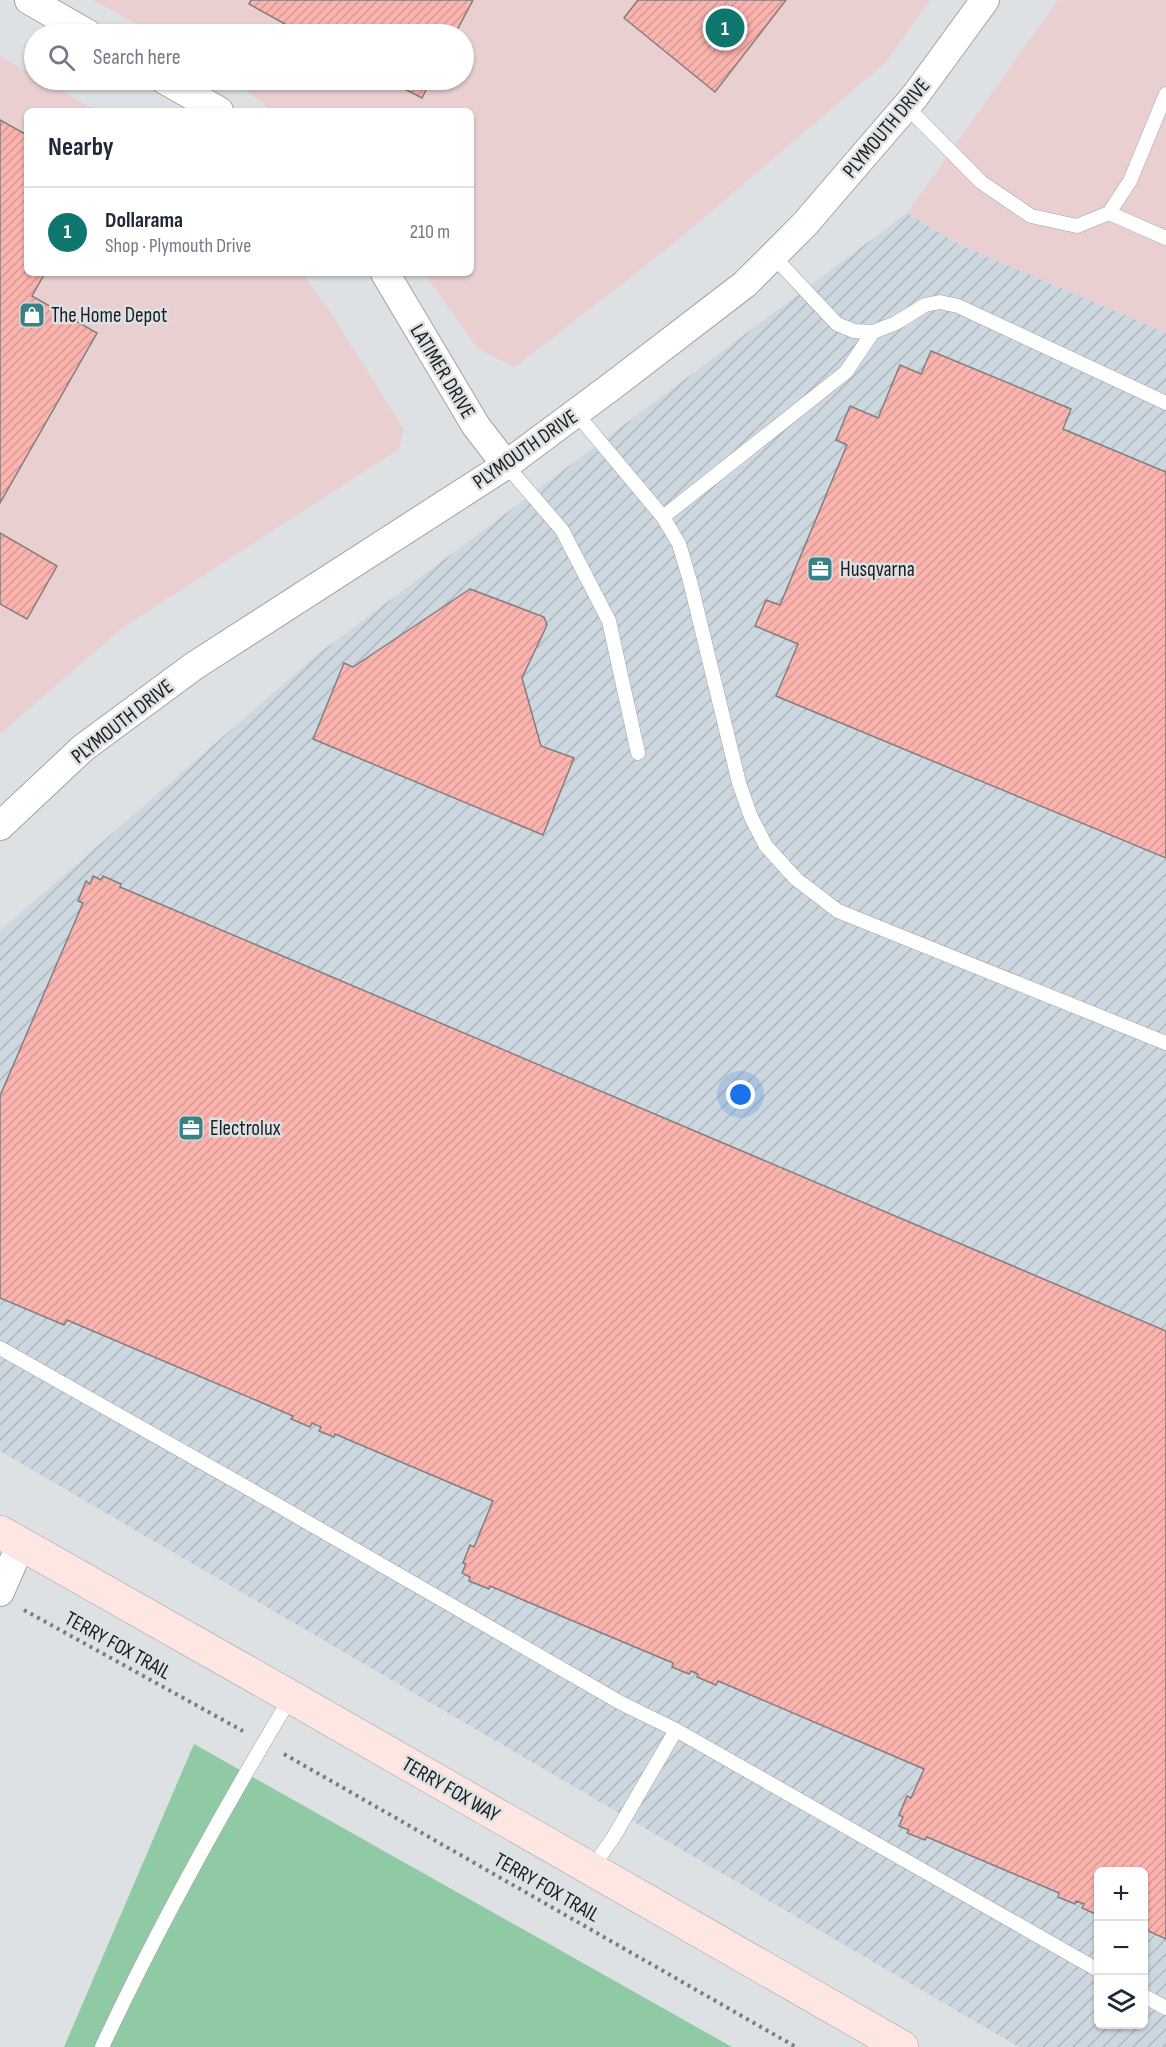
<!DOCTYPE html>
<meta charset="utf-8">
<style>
body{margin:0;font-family:"Sofia Sans Condensed",sans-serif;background:#f6f6f7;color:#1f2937}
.controls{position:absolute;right:18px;bottom:18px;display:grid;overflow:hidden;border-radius:9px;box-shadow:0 2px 4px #0004}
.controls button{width:54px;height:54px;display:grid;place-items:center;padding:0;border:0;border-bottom:2px solid #e0e1e3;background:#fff;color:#1f2937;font:30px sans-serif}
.you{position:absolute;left:741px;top:1095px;width:21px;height:21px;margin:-15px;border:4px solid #fff;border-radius:50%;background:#1a73e8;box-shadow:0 0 0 9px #1a73e833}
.badge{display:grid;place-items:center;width:39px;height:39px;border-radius:50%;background:#0f766e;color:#fff;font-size:20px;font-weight:700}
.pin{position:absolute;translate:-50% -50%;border:3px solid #fff;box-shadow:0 2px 6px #0006}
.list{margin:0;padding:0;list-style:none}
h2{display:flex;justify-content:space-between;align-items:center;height:78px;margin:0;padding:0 24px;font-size:26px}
h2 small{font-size:20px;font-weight:400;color:#747a83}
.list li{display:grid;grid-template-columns:39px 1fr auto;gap:18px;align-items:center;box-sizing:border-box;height:90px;padding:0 24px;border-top:2px solid #e0e1e3}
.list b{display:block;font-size:22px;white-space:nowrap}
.list p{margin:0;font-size:20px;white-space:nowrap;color:#747a83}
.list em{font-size:20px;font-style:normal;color:#747a83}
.icon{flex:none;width:33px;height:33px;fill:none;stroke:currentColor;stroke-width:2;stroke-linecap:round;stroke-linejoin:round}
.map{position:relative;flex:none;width:1166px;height:2047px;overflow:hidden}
.search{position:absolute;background:#fff;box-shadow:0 2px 4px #0004;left:24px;top:24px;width:450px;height:66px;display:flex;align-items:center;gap:15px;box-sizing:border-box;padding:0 21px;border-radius:33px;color:#747a83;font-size:22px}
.panel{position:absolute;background:#fff;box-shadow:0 2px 4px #0004;left:24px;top:108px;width:450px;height:168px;border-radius:9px}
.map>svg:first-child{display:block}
</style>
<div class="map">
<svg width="1166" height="2047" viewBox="0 0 1166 2047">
<defs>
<pattern id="industrial-furrows" width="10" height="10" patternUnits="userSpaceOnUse" patternTransform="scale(1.5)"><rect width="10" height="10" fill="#cdd7e0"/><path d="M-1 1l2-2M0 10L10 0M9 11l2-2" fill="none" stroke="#afb8c0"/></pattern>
<pattern id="building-hatch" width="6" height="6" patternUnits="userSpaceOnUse" patternTransform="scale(1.5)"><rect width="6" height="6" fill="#fbb3ae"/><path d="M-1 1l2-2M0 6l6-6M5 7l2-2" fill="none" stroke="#d79995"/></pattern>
</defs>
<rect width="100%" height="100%" fill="#dde1e4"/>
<path fill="#eacfd1" d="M93,0h837l-45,63 -212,181 -158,123 -36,-17 -55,-77h47v-162h-198l-40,-31h231v-46h-310z
M1058,0h108v333l-206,-88 -53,-32z
M0,56l34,19v5h8l55,31h-70v162h275l31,43 71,114 -5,19 -277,179 -122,106z"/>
<path fill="url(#industrial-furrows)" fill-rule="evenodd" d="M907,213l53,32 206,88v1714h-147l-1019,-596v-520l318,-277zM1098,1872h46v152h-46z"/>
<path fill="#90caa5" d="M194,1744l538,303h-668z"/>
<path fill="url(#building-hatch)" stroke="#837e7e" stroke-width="1.5" d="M251,0h222l-18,34h-152l-54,-30z
M638,0h148l-71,92 -91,-74z
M391,80h40l-9,18 -31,-16z
M0,120l27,15v138h18l-13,23 65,37 -97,170z
M931,351l140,58 -8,20 103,43v386l-390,-162 22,-52 -43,-18 11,-26 14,5 67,-160 -11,-5 14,-34 28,12 22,-53 21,9z
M0,533l57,33 -30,53 -27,-15z
M470,589l74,28 3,8 -25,53 19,68 33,12 -31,77 -230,-96 31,-76 9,4z
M93,876l8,4 2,-4 18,8 -1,3 1046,444v608l-22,-10v-57h-46v43l-16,-7 2,-4 -8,-3 -1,3 -17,-7 1,-4 -132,-56 -2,3 -18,-7 2,-3 -10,-4 4,-9 -4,-2 8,-19 4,2 13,-29 -206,-88 -2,4 -19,-8 1,-3 -7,-3 -2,3 -17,-7 1,-4 -183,-77 -1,3 -20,-8 1,-4 -8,-4 4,-9 -3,-1 7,-18 4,2 19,-46 -158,-67 -1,3 -15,-6 2,-4 -9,-4 -2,4 -19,-8 2,-3 -226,-96 -3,5 -64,-27v-202l83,-193 -5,-2 8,-20 4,3z"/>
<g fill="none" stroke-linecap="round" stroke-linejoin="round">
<g stroke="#a0a3a7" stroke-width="15">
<path id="lane" d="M906,106l75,76 50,34 46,10 32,-13 21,-32 36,-87
M1109,213l57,25
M773,256l64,68 17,7 19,1 23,-9 29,-18 15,-3 18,4 208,97
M576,413l87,104 16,27 11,37 49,202 12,34 15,29 30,33 42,32 328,132
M506,465l56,65 47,91 29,132
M663,517l183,-145 27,-40
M0,1348l274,155 347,200 55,27 422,240
M591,1869l22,-31 63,-108
M1144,1996l22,12
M102,2047c56,-120 121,-237 189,-350"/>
</g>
<g stroke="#a0a3a7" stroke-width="30">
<path id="street" d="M29,0l59,34
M165,80l54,31
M385,273l91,153 30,39
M0,826l83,-78 111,-82 312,-201 110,-82 129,-99 59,-59 111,-129 70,-96
M0,1592l21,-48"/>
</g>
<g stroke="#a0a3a7" stroke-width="34">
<path id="secondary" d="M0,1532l291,165 611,350"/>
</g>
<path stroke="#797b7d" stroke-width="4" stroke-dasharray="3 4.5" stroke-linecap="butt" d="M24,1610l219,121
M284,1754l512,293"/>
<use href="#lane" stroke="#fff" stroke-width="14"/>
<use href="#street" stroke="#fff" stroke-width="28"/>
<use href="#secondary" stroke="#fee6e3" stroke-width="33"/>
</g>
<defs>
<g id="shop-square" transform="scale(1.35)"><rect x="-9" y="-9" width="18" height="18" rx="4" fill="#388184" stroke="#dde1e4"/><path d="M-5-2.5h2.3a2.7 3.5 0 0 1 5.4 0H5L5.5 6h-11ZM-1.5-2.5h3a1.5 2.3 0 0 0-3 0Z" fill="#fff"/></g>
<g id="office-square" transform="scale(1.35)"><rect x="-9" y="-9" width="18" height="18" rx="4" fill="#388184" stroke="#dde1e4"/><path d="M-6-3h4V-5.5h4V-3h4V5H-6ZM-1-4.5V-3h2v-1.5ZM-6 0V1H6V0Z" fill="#fff"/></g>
</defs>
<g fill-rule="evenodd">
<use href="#shop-square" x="32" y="315"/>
<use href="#office-square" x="820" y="569"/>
<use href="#office-square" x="191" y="1128"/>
</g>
<g text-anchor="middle" stroke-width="5" stroke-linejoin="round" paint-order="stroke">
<g font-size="21" fill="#1b1c1d" stroke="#dde1e4">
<text transform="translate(886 128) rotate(-50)" y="7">PLYMOUTH DRIVE</text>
<text transform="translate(443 371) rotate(59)" y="7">LATIMER DRIVE</text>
<text transform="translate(525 449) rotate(-35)" y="7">PLYMOUTH DRIVE</text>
<text transform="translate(122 721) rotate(-38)" y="7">PLYMOUTH DRIVE</text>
<text transform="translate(118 1645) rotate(29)" y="7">TERRY FOX TRAIL</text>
<text transform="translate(451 1789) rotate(30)" y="7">TERRY FOX WAY</text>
<text transform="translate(547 1887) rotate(30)" y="7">TERRY FOX TRAIL</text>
</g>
<g font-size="21" fill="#1b1c1d" stroke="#dde1e4" text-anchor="start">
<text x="51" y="322">The Home Depot</text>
<text x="840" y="576">Husqvarna</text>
<text x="210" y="1135">Electrolux</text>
</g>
</g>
</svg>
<div class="controls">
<button>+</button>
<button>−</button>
<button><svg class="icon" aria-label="layers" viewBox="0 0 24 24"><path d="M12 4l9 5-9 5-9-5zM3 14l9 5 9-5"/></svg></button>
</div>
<div class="you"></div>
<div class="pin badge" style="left:725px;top:28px">1</div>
<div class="search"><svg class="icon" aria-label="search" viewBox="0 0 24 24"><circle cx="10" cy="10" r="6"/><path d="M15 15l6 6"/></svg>Search here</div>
<section class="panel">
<h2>Nearby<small></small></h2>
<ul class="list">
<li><span class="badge">1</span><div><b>Dollarama</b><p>Shop · Plymouth Drive</p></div><em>210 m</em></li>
</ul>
</section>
</div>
